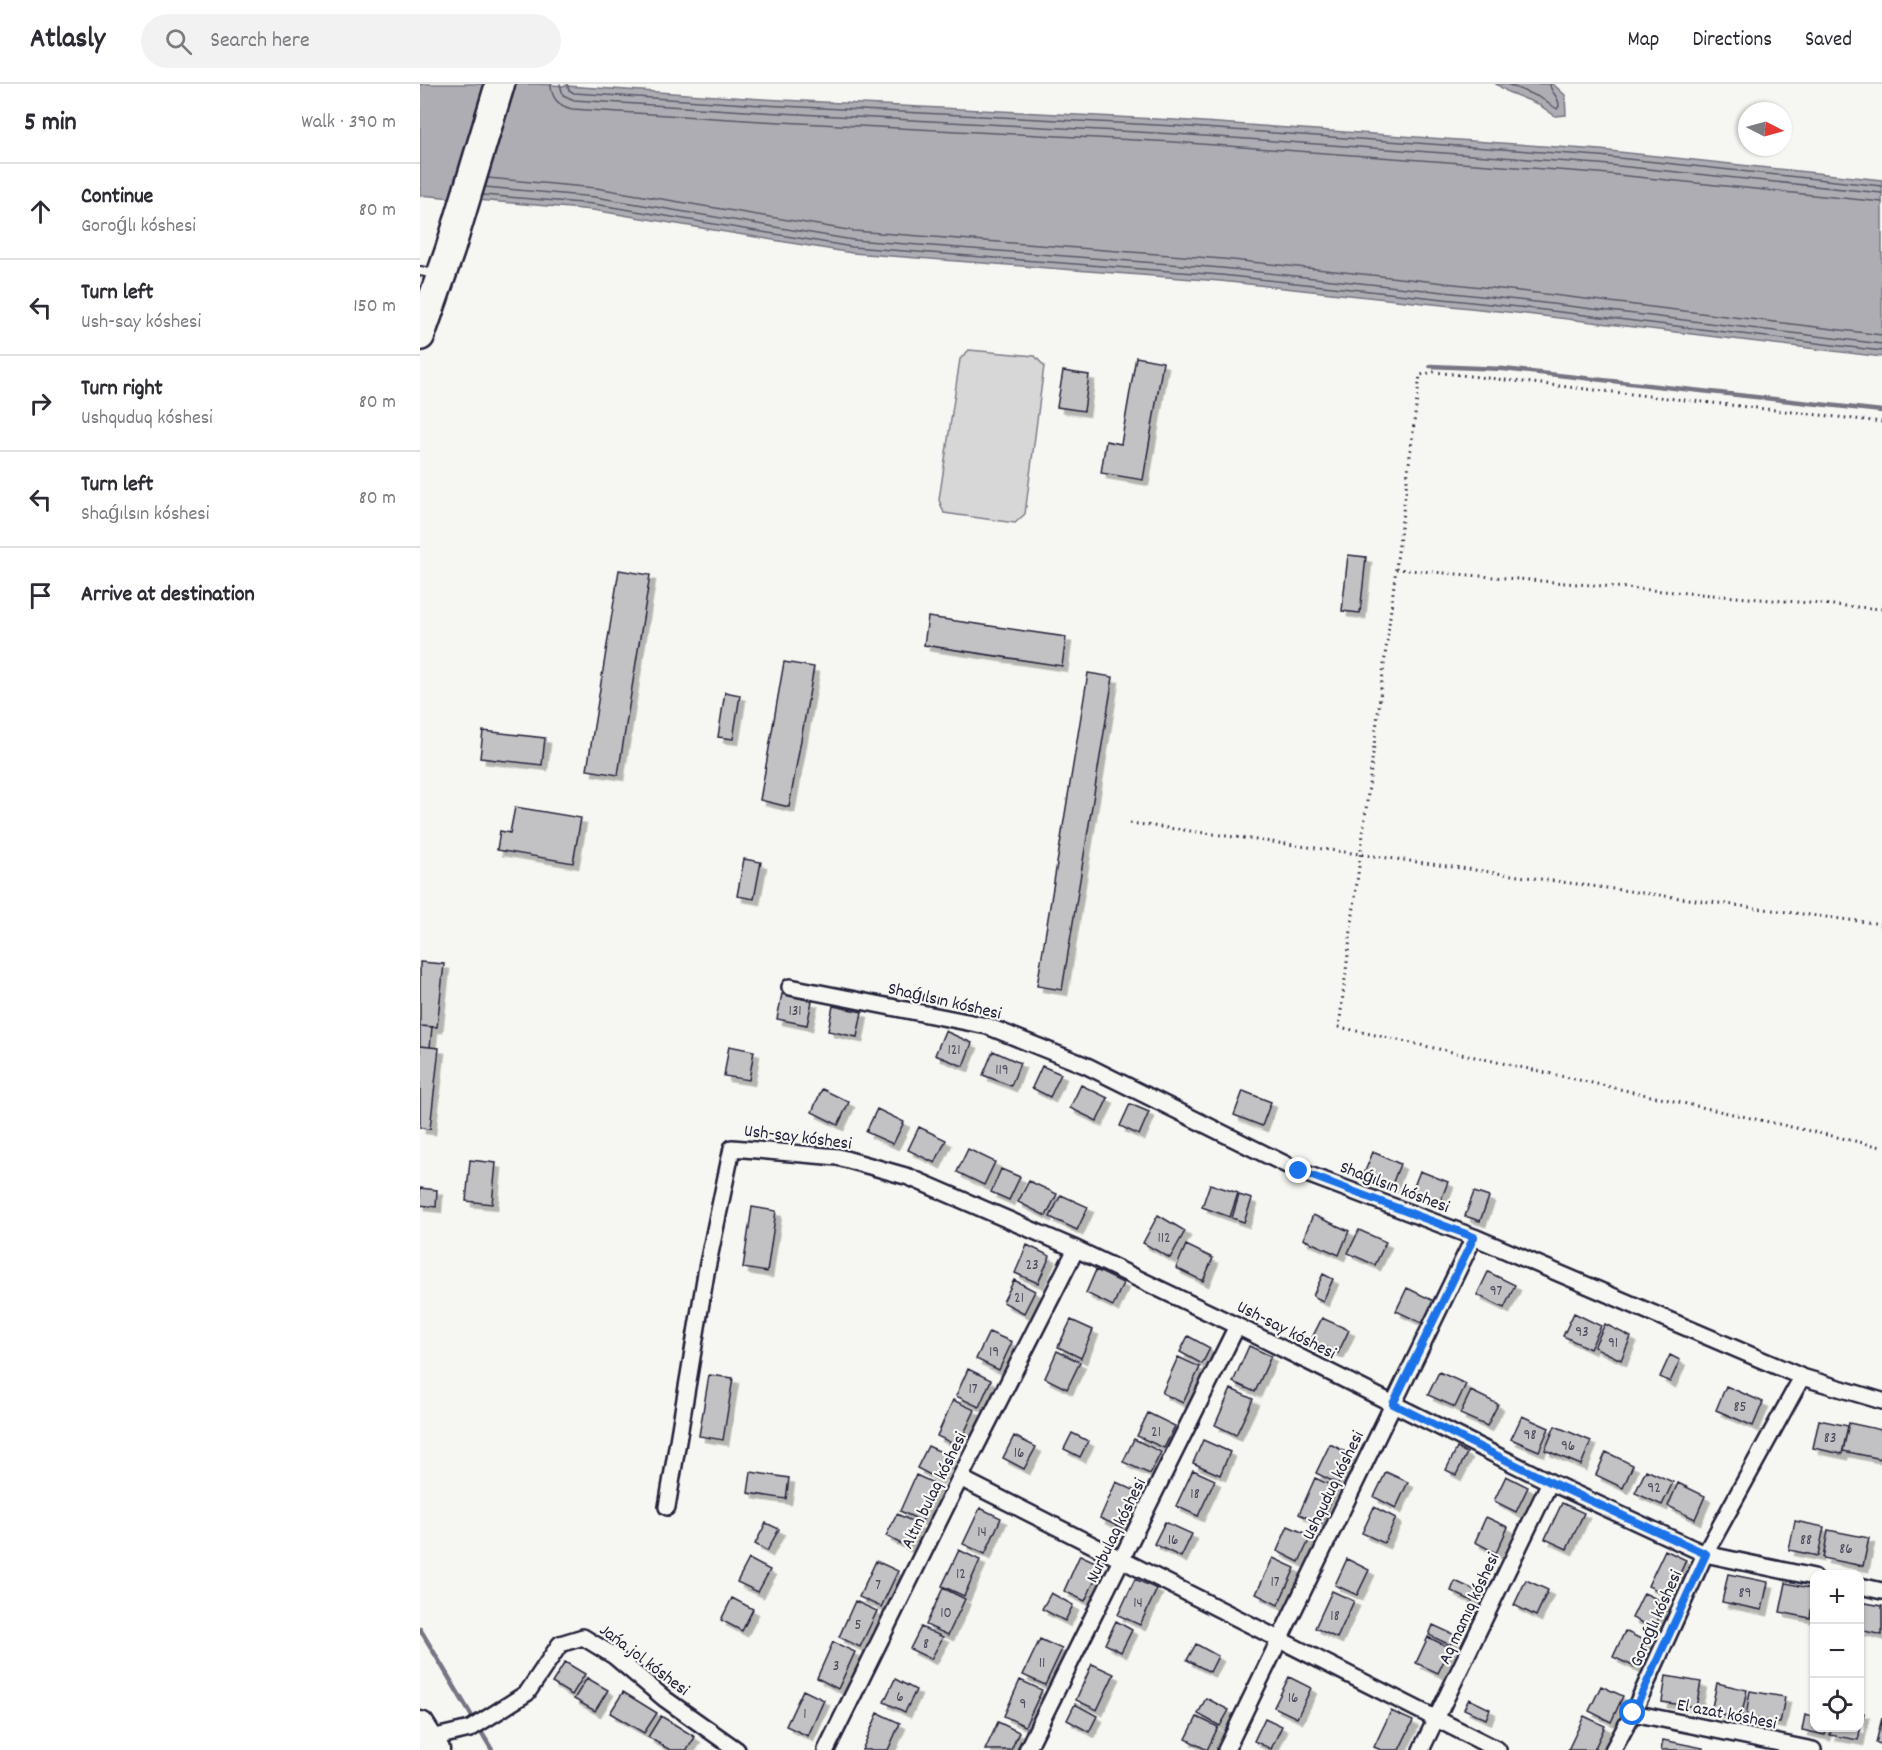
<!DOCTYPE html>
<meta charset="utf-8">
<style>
body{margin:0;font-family:Dekko,sans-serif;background:#f2f2f3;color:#2b2b33}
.controls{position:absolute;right:18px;bottom:18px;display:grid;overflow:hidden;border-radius:12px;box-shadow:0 2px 4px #0004}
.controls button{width:54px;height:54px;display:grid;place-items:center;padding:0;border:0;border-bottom:2px solid #e1e1e2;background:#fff;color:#2b2b33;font:30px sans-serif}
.compass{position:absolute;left:1318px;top:18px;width:54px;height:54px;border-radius:50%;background:#fff;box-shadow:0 2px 4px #0004;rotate:96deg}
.stop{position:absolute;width:18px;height:18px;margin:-14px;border:4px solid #1a73e8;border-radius:50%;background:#fff}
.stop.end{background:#1a73e8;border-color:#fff;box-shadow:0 2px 6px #0008}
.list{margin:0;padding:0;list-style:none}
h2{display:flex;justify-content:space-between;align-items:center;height:78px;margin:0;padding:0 24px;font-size:26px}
h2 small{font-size:20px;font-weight:400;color:#7c7c81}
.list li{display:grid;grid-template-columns:39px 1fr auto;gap:18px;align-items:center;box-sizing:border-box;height:96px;padding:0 24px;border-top:2px solid #e1e1e2}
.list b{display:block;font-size:22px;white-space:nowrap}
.list p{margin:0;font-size:20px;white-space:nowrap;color:#7c7c81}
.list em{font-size:20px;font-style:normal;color:#7c7c81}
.icon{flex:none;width:33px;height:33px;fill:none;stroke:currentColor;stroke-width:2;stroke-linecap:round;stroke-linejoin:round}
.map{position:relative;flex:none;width:1462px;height:1666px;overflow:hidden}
header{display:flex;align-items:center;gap:36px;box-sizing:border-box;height:84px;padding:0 30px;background:#fff;border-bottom:2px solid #e1e1e2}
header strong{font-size:28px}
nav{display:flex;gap:33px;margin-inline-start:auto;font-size:21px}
.search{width:420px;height:54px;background:#f2f2f3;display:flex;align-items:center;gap:15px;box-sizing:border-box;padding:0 21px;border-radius:33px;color:#7c7c81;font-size:22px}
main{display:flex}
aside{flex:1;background:#fff}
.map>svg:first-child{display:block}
</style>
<header>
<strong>Atlasly</strong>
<div class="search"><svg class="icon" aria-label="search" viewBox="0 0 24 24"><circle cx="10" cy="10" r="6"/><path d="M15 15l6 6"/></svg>Search here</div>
<nav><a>Map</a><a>Directions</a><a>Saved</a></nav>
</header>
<main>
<aside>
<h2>5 min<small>Walk · 390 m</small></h2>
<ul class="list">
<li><svg class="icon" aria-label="ahead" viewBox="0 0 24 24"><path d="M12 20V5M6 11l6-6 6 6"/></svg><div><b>Continue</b><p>Goroǵlı kóshesi</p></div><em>80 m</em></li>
<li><svg class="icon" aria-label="left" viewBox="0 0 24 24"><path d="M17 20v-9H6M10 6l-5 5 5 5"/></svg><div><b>Turn left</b><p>Ush-say kóshesi</p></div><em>150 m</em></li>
<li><svg class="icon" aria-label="right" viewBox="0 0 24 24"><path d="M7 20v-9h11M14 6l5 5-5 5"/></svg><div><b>Turn right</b><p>Ushquduq kóshesi</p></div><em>80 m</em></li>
<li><svg class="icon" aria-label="left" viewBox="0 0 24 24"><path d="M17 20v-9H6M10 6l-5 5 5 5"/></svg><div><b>Turn left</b><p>Shaǵılsın kóshesi</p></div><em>80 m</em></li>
<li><svg class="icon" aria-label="arrive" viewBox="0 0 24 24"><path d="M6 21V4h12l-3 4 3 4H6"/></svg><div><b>Arrive at destination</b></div></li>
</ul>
</aside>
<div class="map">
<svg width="1462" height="1666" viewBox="0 0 1462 1666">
<defs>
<filter id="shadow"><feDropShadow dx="5.5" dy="5.5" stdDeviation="0" flood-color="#0004"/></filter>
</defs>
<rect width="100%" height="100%" fill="#f6f6f2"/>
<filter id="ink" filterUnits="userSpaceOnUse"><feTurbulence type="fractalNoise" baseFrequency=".0167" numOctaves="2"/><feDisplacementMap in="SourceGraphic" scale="12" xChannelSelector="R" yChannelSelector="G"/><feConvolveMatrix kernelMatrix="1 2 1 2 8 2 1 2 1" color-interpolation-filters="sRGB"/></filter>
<g filter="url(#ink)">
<path fill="#d7d7d7" stroke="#7c7c89" stroke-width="1.5" d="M549,266l66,6 9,10 -19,148 -10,9 -71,-10 -5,-13 21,-141z"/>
<path fill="#adadb3" stroke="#757583" stroke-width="1.5" d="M0,0h116l226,15 413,21 425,30 282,30v177l-356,-43 -306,-33 -368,-28 -259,-43 -173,-15z
M1076,0h57l12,11 1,20 -11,1 -17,-12 -30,-12z"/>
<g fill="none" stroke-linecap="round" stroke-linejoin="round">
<path stroke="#5a5a6b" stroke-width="1.5" d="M131,0c0,14 8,22 21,25l189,12 413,21 424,31 284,29
M140,0l3,11 11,5 187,12 414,22 424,30 283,29
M147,0l2,6 5,3 188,12 413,21 424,30 283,30
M1087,0l34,14 16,11 2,-3c0,-11 -9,-13 -9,-22
M68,94l108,10 258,43 369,28 305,33 354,43
M65,103l110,10 258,43 369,28 305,33 355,43
M63,111l111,9 258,43 369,28 306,33 355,43"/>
<path stroke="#757583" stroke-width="4.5" d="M1010,282l73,3 379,42
M0,1545l72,121"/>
</g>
<path fill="#c2c2c4" stroke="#22223b" stroke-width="1.5" filter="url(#shadow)" d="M716,273l27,5 -20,118 -42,-7 5,-32 15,3z
M643,287l26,4 -5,36 -27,-4z
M928,471l18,2 -6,56 -18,-2z
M199,486l31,5 -32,200 -31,-5z
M508,533l138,20 -4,29 -138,-21z
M364,578l30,5 -25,140 -29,-7z
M668,589l25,4 -51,313 -25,-4z
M305,608l15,3 -7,44 -15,-2z
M63,647l62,7 -3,27 -62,-7z
M95,723l66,11 -8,45 -76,-13 3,-19 10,2z
M324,775l17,3 -7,37 -17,-3z
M0,878l24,2 -7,63 -17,-1z
M362,910l30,7 -5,24 -30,-6z
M413,922l29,6 -5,25 -29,-6z
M0,942l12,1 -2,20 -10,-1z
M525,947l27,12 -9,23 -28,-11z
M0,962l19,2 -9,81 -10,-1z
M309,962l25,5 -5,29 -25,-4z
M573,967l27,12 -9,23 -28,-11z
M622,982l19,8 -11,23 -18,-9z
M661,1001l27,13 -11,23 -27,-13z
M402,1005l27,13 -11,23 -26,-13z
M823,1007l28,11 -9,24 -28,-11z
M710,1020l19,8 -10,23 -19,-9z
M457,1025l27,13 -11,22 -27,-12z
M499,1043l27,13 -11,23 -27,-13z
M548,1065l27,13 -11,23 -27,-13z
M953,1068l27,12 -9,23 -28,-11z
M50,1076l26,3 -4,41 -26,-3z
M581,1085l19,8 -11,23 -18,-8z
M1000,1087l28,11 -9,23 -28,-11z
M609,1097l28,13 -11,22 -28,-14z
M790,1100l28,9 -8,24 -28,-10z
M0,1104l17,2 -1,17 -16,-2z
M1054,1108l15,5 -9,24 -15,-5z
M641,1111l27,12 -11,23 -27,-13z
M819,1111l13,4 -8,23 -12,-4z
M332,1123l24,4 -9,61 -24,-4z
M738,1131l27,16 -15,27 -27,-15z
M893,1131l36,16 -10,24 -36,-16z
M939,1146l27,12 -11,23 -27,-12z
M607,1161l23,11 -12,27 -23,-10z
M766,1161l27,13 -10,23 -27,-13z
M676,1186l27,13 -10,23 -27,-13z
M1068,1188l27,13 -11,23 -27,-13z
M903,1190l10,5 -10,22 -10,-5z
M594,1196l21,11 -11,22 -21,-11z
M987,1204l27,13 -10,23 -28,-13z
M1154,1229l27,13 -11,23 -27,-13z
M902,1234l27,12 -11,23 -27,-13z
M651,1236l22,10 -12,28 -23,-11z
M1185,1240l26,13 -10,23 -27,-13z
M569,1248l23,10 -13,28 -23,-11z
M768,1252l22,12 -8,16 -22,-12z
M829,1262l22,10 -16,36 -22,-10z
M637,1267l23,11 -13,27 -22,-11z
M1250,1271l10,5 -10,22 -10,-5z
M758,1273l22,10 -17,36 -21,-10z
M548,1285l23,11 -12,27 -23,-11z
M1019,1288l27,12 -11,23 -27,-12z
M289,1291l24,3 -10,62 -24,-4z
M1306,1302l37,16 -10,24 -37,-16z
M811,1305l22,10 -17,36 -21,-10z
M1051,1307l27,13 -11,22 -27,-12z
M533,1316l22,10 -17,36 -21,-10z
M728,1329l27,13 -11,22 -27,-12z
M1102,1332l27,12 -10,23 -28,-12z
M1399,1336l29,6 -6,28 -29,-6z
M1429,1339l33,7v29l-39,-8z
M1135,1342l36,15 -10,24 -36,-15z
M652,1349l16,8 -8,16 -16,-8z
M594,1352l22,11 -12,22 -21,-11z
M714,1355l27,13 -11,22 -27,-12z
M783,1356l27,12 -10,23 -27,-12z
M910,1360l22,11 -14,29 -22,-11z
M508,1362l22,10 -12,23 -21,-11z
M1037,1364l10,5 -11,22 -10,-5z
M1186,1368l27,13 -10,23 -27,-13z
M773,1386l22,10 -17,36 -22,-10z
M1226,1386l27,12 -11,23 -27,-12z
M331,1388l38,6 -3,21 -38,-6z
M966,1388l22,10 -12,26 -22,-11z
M496,1391l22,10 -16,36 -22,-10z
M1086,1392l22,11 -12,25 -22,-11z
M895,1394l22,10 -16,36 -22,-10z
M696,1398l22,10 -16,36 -22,-10z
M1258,1399l27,13 -10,23 -27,-13z
M1142,1419l22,10 -17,36 -22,-10z
M954,1423l22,11 -12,25 -22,-10z
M560,1424l21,10 -16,36 -22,-10z
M477,1430l21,10 -11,23 -21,-11z
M1066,1433l22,10 -12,26 -21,-11z
M1375,1437l29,6 -6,29 -29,-6z
M745,1438l27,12 -11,23 -27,-13z
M346,1439l13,6 -12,22 -12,-7z
M868,1442l23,10 -12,26 -22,-11z
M1408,1446l41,8 -6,28 -40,-8z
M539,1466l21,10 -16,36 -22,-10z
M1245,1466l21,10 -16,36 -22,-10z
M660,1471l22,10 -17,36 -21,-10z
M853,1474l22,10 -17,37 -22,-11z
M329,1475l21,11 -12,22 -21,-10z
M927,1475l22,11 -12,25 -22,-10z
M456,1477l22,10 -17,36 -22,-10z
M1308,1490l40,8 -6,28 -40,-8z
M715,1495l22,10 -17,36 -22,-10z
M1106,1496l22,10 -12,26 -22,-11z
M1035,1497l22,10 -5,10 -21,-10z
M1366,1499l28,6 -4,29 -30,-6z
M523,1504l22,11 -17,36 -22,-10z
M912,1507l22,10 -17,37 -22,-10z
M631,1509l22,12 -8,16 -23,-12z
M1224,1509l22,10 -12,25 -22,-10z
M312,1514l21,11 -11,22 -21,-11z
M435,1517l22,10 -17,36 -21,-10z
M1440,1518l22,4v29l-22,-5z
M696,1537l16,9 -11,22 -16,-8z
M1013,1541l22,10 -5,10 -21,-10z
M501,1543l22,10 -12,22 -21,-10z
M1205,1547l22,11 -12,25 -22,-10z
M1008,1553l22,11 -12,25 -22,-10z
M620,1555l22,10 -17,36 -22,-10z
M413,1558l22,10 -17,37 -21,-11z
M776,1560l22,12 -8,16 -23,-12z
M145,1578l20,12 -13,21 -20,-12z
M672,1580l22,10 -17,36 -21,-10z
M1246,1592l35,6 -5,25 -34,-5z
M869,1593l22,11 -14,30 -23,-11z
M167,1594l21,12 -13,21 -21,-12z
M475,1595l21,11 -11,22 -21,-10z
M600,1596l22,10 -17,36 -21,-10z
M1297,1599l30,7 -6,28 -30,-6z
M1181,1602l22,10 -12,26 -22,-11z
M383,1606l21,10 -16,36 -22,-10z
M1330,1607l35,6 -5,26 -34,-6z
M203,1608l34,21 -13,20 -34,-20z
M786,1614l23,12 -9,16 -22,-12z
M1049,1615l21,10 -4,10 -22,-10z
M655,1620l22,12 -8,16 -22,-12z
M971,1627l22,10 -14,29h-18l-7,-3z
M1440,1628l4,1 -6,27 -28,-5 1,-7h29z
M458,1629l22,10 -12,27h-26z
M1385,1631l9,2v11h13l-2,7 -23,-5z
M241,1632l34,21 -8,13h-17l-22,-13z
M1164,1632l21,10 -11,24h-26z
M777,1633l21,10 -11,23 -21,-11z
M845,1634l17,8 -11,23 -17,-8z
M1462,1634v26l-6,-1z
M578,1638l21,10 -8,18h-26z
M1243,1656l40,8v2h-42z"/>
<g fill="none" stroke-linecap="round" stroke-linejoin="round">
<g stroke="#22223b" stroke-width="12">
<path id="lane" d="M0,187l17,3"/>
</g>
<g stroke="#22223b" stroke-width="20">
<path id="street" d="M370,903l197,39 100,40 212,105 175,66 328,140 80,24
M540,1394l538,272
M247,1423l39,-234 26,-125 106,9 71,20 167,72 161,77 313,156 155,72 109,23
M1440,1502l22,5
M1213,1629l180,37
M4,1658l3,-3 43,-10 57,-36 33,-49 23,-7 31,19 51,43 72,51
M406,1666l134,-272 116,-229
M607,1666l210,-424
M806,1666l248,-513
M1001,1666l129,-268
M1193,1666l20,-37 72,-159 97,-177"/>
</g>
<g stroke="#22223b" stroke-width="33">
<path id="highway" d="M0,252l30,-86 50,-166
M0,1642l15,24"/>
</g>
<path stroke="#22223b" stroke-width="3" stroke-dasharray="1.5 4.5" stroke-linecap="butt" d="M1462,338l-448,-50 -14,3 -81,652 543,120
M976,485l486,40
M710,739c251,33 501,70 752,101"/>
<use href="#lane" stroke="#f6f6f2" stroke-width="8"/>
<use href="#street" stroke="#f6f6f2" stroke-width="15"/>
<use href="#highway" stroke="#f6f6f2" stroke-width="28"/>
</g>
</g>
<g fill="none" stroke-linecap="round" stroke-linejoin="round" filter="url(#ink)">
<path stroke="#1a73e8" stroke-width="8" d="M879,1087l175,66 -81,167 157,78 156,72 -73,159"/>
</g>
<g text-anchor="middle" stroke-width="4.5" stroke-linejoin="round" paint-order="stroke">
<g font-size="15" fill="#4a4a5d">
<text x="375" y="931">131</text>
<text x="534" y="970">121</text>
<text x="582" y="990">119</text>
<text x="744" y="1158">112</text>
<text x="612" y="1185">23</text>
<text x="1076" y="1211">97</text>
<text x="599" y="1218">21</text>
<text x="1162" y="1252">93</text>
<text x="1193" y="1263">91</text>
<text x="574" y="1272">19</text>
<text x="553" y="1309">17</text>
<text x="1320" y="1327">85</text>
<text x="736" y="1352">21</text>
<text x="1110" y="1355">98</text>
<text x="1410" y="1358">83</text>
<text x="1148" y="1366">96</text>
<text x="599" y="1373">16</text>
<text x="1234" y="1408">92</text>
<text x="775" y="1414">18</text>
<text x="562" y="1452">14</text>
<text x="753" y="1460">16</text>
<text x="1386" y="1460">88</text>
<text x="1426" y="1469">86</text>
<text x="541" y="1494">12</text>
<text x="855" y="1502">17</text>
<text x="458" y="1505">7</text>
<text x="1325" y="1513">89</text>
<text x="718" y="1523">14</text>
<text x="526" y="1533">10</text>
<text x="915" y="1536">18</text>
<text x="438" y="1545">5</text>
<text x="506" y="1564">8</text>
<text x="622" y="1583">11</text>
<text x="416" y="1586">3</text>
<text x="480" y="1617">6</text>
<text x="873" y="1618">16</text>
<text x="603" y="1624">9</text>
<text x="385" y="1634">1</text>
</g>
<g font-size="18" fill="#22223b" stroke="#f6f6f2">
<text transform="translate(525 916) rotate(13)" y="6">Shaǵılsın kóshesi</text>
<text transform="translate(378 1052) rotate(7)" y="6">Ush-say kóshesi</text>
<text transform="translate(975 1102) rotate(21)" y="6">Shaǵılsın kóshesi</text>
<text transform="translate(867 1245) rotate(27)" y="6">Ush-say kóshesi</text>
<text transform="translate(912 1401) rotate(-64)" y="6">Ushquduq kóshesi</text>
<text transform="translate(513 1406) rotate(-64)" y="6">Altın bulaq kóshesi</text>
<text transform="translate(695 1446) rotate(-64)" y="6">Nurbulaq kóshesi</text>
<text transform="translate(1048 1524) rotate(-65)" y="6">Aq mamıq kóshesi</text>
<text transform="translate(1235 1534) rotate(-66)" y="6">Goroǵlı kóshesi</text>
<text transform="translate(225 1575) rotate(37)" y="6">Jańa jol kóshesi</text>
<text transform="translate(1307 1629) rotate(11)" y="6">El azat kóshesi</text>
</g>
</g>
</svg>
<div class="controls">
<button>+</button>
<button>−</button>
<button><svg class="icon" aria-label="locate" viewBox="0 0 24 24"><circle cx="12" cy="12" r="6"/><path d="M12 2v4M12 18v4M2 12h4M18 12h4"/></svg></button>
</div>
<svg class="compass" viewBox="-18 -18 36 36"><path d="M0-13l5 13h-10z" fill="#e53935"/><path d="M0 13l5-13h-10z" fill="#7c7c81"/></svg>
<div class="stop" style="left:1213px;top:1629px"></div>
<div class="stop end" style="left:879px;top:1087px"></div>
</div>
</main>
